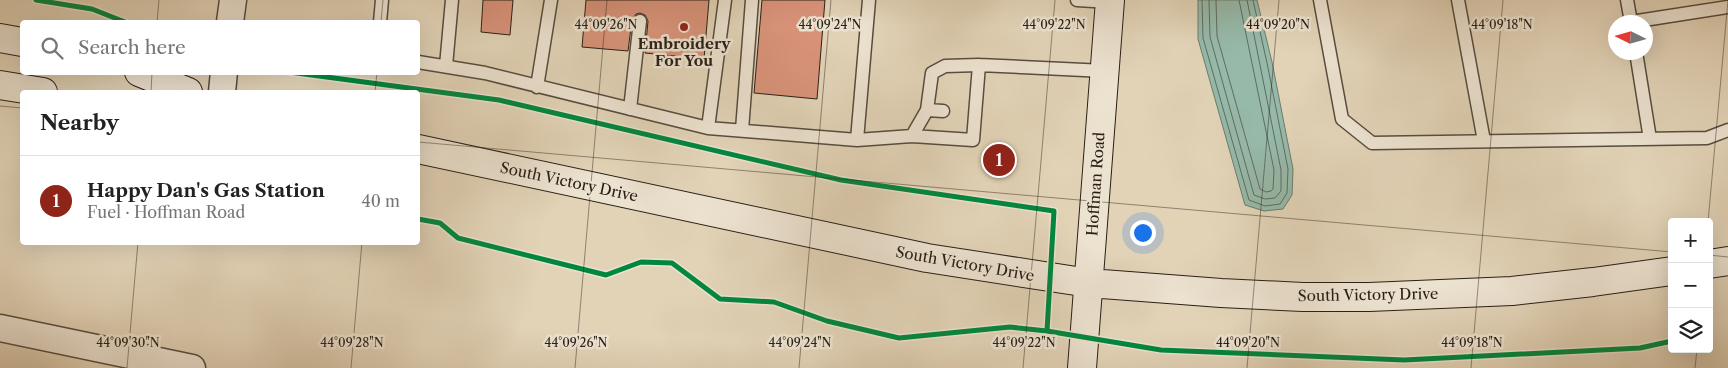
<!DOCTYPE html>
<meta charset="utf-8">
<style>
body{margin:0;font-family:"Libre Caslon Text",serif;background:#f6f6f6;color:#222}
.controls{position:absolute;right:15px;bottom:15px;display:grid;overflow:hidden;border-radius:5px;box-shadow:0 5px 20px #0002}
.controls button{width:45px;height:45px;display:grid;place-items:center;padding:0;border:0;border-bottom:1px solid #e0e0e0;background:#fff;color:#222;font:25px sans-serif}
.compass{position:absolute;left:1608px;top:15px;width:45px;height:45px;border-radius:50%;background:#fff;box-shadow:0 5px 20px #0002;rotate:275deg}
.you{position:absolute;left:1142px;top:232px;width:18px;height:18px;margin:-12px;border:4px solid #fff;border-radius:50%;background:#1a73e8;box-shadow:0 0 0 8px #1a73e833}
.badge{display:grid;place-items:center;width:32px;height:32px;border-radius:50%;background:#8f2418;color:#fff;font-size:16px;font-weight:700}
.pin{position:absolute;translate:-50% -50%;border:2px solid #fff;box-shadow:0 1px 5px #0006}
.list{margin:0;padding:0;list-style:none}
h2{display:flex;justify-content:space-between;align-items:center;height:65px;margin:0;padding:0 20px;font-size:21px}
h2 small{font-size:16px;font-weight:400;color:#767676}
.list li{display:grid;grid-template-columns:32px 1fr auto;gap:15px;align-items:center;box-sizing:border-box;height:90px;padding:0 20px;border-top:1px solid #e0e0e0}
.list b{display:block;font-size:19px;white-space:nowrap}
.list p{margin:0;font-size:16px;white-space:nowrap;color:#767676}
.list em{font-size:16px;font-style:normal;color:#767676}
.icon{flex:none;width:28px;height:28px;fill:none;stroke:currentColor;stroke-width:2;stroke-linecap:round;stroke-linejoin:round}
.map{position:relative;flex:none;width:1728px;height:368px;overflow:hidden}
.search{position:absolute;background:#fff;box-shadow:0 5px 20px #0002;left:20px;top:20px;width:400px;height:55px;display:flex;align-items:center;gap:12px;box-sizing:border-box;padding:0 18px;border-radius:5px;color:#767676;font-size:19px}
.panel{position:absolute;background:#fff;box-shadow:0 5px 20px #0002;left:20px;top:90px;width:400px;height:155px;border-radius:5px}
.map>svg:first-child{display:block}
</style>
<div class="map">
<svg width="1728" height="368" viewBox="0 0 1728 368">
<rect width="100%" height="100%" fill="#e2d3b7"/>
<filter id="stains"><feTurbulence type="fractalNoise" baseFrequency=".004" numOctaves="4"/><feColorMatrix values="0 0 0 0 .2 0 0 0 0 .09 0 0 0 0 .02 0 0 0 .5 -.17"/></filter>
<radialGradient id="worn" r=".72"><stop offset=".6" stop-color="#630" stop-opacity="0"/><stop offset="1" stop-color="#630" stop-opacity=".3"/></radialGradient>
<path fill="#96b9a9" stroke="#6a7c6f" d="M1198,0h59l15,62 21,107 -1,26 -9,14 -19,2 -19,-6 -47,-166z"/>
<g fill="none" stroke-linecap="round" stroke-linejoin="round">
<path stroke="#5f6c60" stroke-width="1" d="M1202,0l1,38 46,162 16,6 15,-2 7,-11 1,-24 -21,-106 -14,-63
M1209,0l1,37 44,158 11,4 10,-1 6,-7v-21l-34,-170
M1216,0l1,36 43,153 6,3 5,-1 2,-2 1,-19 -35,-170"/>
</g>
<path fill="#d9937a" stroke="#282017" d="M483,0h30l-3,35 -29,-3z
M586,0h123l-5,59 -59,-6 3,-32 -3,-6 -5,-2 -4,1 -4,6 -4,31 -46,-4z
M762,0h63l-8,99 -63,-6z"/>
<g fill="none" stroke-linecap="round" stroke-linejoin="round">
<g stroke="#564d3f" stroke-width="15">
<path id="lane" d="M1077,0l33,2
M1320,0l22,119 30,24 335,-5 21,-8
M1458,0l26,141
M1627,0l4,22
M380,22l2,-22
M1631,22l97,-15
M1636,52l14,87
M418,62l67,11 223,55 149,12 12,-140
M446,66l6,-66
M537,87l14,-87
M630,109l10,-88
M927,110l16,1
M708,128l17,-128
M742,130l10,-130
M912,136l61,4 6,-75
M857,140l55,-4 15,-26 5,-37 13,-7 34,-1 126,6"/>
</g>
<g stroke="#564d3f" stroke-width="29">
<path id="street" d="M230,22l3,-22
M222,92l2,-20
M0,328l192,40"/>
</g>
<g stroke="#282017" stroke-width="30">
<path id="secondary" d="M0,38l22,4
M139,72l49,20
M0,85l43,7
M418,149l509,109 162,25 132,10 82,4h66l143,-6 81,-9 79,-11
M1709,264l19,-3
M1082,368l28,-368"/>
</g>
<use href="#lane" stroke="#ece2d0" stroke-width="12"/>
<use href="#street" stroke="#ece2d0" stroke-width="26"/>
<use href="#secondary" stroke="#ece2d0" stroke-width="28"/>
<g stroke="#ece2d0" stroke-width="8">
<path id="cycleway" d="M36,0l56,9 33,13
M289,72l210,28 342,80 213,31 -7,120 114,19 243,10 236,-12 32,-7
M418,219l22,4 18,15 148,37 35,-13 31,1 48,36 54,3 53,19 72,17 111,-11 37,4"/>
</g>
<use href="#cycleway" stroke="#00873e" stroke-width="5"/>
</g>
<path fill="none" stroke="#282017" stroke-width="1" stroke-opacity="0.45" d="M157,22l2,-22M381,22l2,-22M151,92l1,-20M375,92l2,-20M0,106l22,2M418,142l1254,110M1708,222l20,-222M1709,255l19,2M127,368l11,-126M351,368l11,-126M575,368l32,-368M799,368l32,-368M1023,368l32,-368M1247,368l32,-368M1471,368l32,-368M1695,368l2,-19"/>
<circle fill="#8f2418" stroke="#ece2d0" stroke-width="2" cx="684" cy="27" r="5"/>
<g text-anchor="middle" stroke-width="5" stroke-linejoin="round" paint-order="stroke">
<g font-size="15" font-weight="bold" fill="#282017" stroke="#ece2d0">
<text x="684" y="49">Embroidery<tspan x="684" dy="17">For You</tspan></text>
</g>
<g font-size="15" fill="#282017" stroke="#ece2d0">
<text transform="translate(569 182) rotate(12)" y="5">South Victory Drive</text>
<text transform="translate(1096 184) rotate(-86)" y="5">Hoffman Road</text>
<text transform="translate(965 264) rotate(10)" y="5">South Victory Drive</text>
<text transform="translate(1368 295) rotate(-1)" y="5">South Victory Drive</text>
</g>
</g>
<g font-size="12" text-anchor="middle" fill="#282017" stroke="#ece2d0" stroke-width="5" stroke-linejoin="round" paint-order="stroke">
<text x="606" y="29">44°09'26"N</text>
<text x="830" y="29">44°09'24"N</text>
<text x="1054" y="29">44°09'22"N</text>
<text x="1278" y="29">44°09'20"N</text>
<text x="1502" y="29">44°09'18"N</text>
<text x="128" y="347">44°09'30"N</text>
<text x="352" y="347">44°09'28"N</text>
<text x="576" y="347">44°09'26"N</text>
<text x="800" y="347">44°09'24"N</text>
<text x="1024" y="347">44°09'22"N</text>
<text x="1248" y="347">44°09'20"N</text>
<text x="1472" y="347">44°09'18"N</text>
</g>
<rect width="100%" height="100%" filter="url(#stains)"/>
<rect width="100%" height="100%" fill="url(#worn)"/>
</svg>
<div class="controls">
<button>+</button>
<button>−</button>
<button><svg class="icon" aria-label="layers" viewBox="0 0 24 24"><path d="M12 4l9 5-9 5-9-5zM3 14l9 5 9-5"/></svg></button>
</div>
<svg class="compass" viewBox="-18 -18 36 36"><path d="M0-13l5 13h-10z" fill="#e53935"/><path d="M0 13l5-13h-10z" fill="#767676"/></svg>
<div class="you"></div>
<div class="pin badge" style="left:999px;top:160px">1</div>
<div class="search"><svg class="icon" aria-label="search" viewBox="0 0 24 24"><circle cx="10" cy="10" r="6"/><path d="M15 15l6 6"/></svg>Search here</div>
<section class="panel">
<h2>Nearby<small></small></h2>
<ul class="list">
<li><span class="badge">1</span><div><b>Happy Dan's Gas Station</b><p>Fuel · Hoffman Road</p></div><em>40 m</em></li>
</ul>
</section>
</div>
